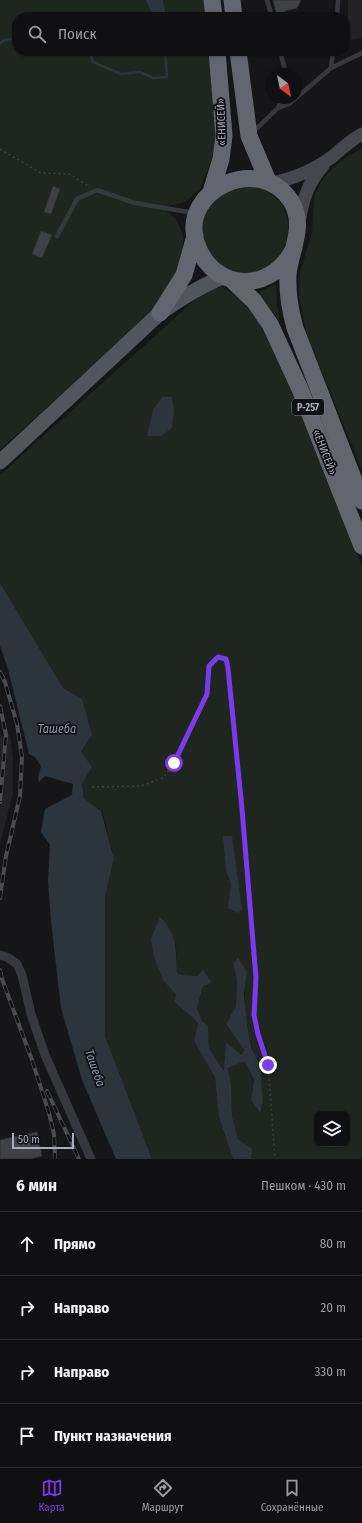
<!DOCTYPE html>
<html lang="ru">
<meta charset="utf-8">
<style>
body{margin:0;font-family:"Fira Sans Condensed",sans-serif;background:#1e1e20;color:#f1f3f6}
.controls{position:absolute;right:12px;bottom:12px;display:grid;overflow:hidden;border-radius:8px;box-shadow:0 1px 3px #0004}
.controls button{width:36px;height:36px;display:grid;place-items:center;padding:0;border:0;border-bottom:1px solid #303032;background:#101012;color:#f1f3f6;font:20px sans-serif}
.compass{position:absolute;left:266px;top:68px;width:36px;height:36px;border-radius:50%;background:#101012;box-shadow:0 1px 3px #0004;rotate:147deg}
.scale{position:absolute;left:12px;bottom:10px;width:62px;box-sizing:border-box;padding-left:4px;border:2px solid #a8adb8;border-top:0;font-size:11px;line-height:14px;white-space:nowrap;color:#a8adb8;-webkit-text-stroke:3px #111113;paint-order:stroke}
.stop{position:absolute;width:12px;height:12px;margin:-9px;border:3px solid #7c3aed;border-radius:50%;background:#fff}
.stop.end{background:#7c3aed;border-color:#fff;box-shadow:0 1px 4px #0008}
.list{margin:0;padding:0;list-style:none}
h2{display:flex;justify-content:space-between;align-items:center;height:52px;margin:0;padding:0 16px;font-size:17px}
h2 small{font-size:13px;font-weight:400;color:#9c9d9f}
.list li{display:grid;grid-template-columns:26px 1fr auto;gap:12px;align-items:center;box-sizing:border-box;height:64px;padding:0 16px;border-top:1px solid #303032}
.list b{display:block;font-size:15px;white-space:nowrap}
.list em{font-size:13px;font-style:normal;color:#9c9d9f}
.icon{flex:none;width:22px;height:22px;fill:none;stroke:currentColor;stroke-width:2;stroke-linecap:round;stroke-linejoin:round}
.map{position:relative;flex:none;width:362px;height:1159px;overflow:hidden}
.search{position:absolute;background:#101012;box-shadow:0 1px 3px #0004;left:12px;right:12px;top:12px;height:44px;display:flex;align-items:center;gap:10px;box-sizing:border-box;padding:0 14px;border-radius:16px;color:#9c9d9f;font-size:15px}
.sheet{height:308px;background:#101012}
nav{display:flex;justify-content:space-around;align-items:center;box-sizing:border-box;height:56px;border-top:1px solid #303032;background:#101012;font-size:11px;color:#9c9d9f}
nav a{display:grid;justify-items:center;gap:2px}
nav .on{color:#7c3aed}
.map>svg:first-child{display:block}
</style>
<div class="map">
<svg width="362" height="1159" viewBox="0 0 362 1159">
<rect width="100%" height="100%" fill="#161618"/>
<path fill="#222225" d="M348,0h14v38l-14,2z
M0,734l2,2 8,-1 3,22v37l-13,50z"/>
<path fill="#1e261f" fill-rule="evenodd" d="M0,0h204l2,17h-189v34h192l8,87 -7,26 -10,25 -15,13 -24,6 14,10 8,16v14l-6,26 -24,36 -153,140z
M362,148v322l-55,-135 -8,-39 1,-24 12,-39 2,-36 8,-17 17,-18z
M233,186c7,0 17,-1 24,1 54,15 32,99 -23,85 -6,-1 -11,-5 -16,-8 -7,-4 -9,-12 -12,-20 -2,-4 -5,-10 -6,-14 0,-3 1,-6 2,-9 1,-4 2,-11 4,-14 6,-7 20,-15 27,-21z
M276,284l1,21 3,17 -21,-30z
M221,287l16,9 20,22 15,29 21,44 69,175v593h-111v-10l-13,-10 -6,-23 -1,-32 -3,-17 17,-7 9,20 -3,20 9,-35c-2,-6 -6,-11 -8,-17 -10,-24 -8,-52 -5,-77l-14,-8 4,17 -1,26 -10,18 18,26 -3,5 -15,-12 -1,29 -16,-24 -1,-23 -6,-4 -5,-13 6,-22 9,-3 -14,-7 -17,-1 -4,-2 -1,-29 -13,36 13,15 4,12 13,10 5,8 -4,16 21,36 4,40 14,42h-81l-47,-123v-140l9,-37 -12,-48 -18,-13 -2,-15 10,-16 -11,-16 1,-52 -19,-11 -63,-105v-108l206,-185zM317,1114h30v30h-30z"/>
<path fill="#2c353c" d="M146,0h17l3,17h-13z
M162,397h10l2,14 -2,17 -11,8h-14l6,-26z
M0,583l63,105 19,11 10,36 -11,16 11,16 -10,17 2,14 17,13 13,48 -9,37v140l47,123h-36l-34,-79 -21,-72 -10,-87 -3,-39 2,-37 -9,-13 4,-23 27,-14 1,-11 -28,-8 -6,6 -1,-4 3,-12 -6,-9 -6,-3 -21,-85 -8,-23z
M223,836h9l10,73 -4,4 -10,-5 3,-24 -5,-14z
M160,917c17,16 16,34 17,56l4,2 17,1 5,-6 9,13 -9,3 -6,22 5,13 6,4 1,23 15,23 2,-29 15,13 3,-5 -18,-26 10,-18 1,-26 -4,-17 5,-5 9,13 -3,24 3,30 4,22 9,18 3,37 -3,11 -9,-13 3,-20 -9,-19 -17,7 3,16 1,32 6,23 14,10 -1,10h-18l-14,-42 -4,-40 -21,-36 4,-17c-6,-9 -16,-14 -24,-23l2,-6 -13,-15 -9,-23 -3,-18z"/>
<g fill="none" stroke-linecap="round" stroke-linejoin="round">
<path stroke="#2c353c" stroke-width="2.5" d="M0,44l3,-3 14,-4
M89,51l4,11 28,12 19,-2 13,6 14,-1 -2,-26"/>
</g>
<path fill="#404145" stroke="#303034" d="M273,0h28l-4,8 -12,3 2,6h-7l-4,-5z
M53,186l7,3 -9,25 -7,-2z
M41,231l11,4 -10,23 -10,-4z
M37,1132l5,24 -12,3h-30v-19z"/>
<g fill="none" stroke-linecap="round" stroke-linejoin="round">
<path stroke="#3d3f44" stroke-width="1.5" stroke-dasharray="2 3" stroke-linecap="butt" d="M0,149l41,24 28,1 21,13
M92,787l49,-1 22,-8 11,-15 33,-69 2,-28 9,-9 8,2 2,9 14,141 14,169 -2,37 4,19 10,31 7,94"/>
<path stroke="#37383d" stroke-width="4.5" d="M267,0l5,17
M337,17l1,-17
M280,51l6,23
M331,68l2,-17
M278,108l11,-4 42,-36 31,-15
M253,132l25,-24 5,-10
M57,236l20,-37 20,-9 38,13 59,10"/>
<path stroke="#37383d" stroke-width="9" d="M0,955l7,2 10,7 5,11 9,39 14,41 46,104"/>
<path stroke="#45474d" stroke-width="13" d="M271,183c22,-4 43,-13 61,-26 9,-8 19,-17 30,-23
M299,222c4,-22 9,-40 24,-56"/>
<path stroke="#53555c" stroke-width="15" d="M0,462l160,-149c20,-14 40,-27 63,-36"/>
<path stroke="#63666e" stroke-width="17" d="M212,0l2,17
M232,0l2,17
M238,51l11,85 19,45
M211,192l10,-33 3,-23 -7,-85
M294,248c-2,4 -5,9 -8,13 -29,35 -77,23 -90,-19 -16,-53 64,-89 95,-41 15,25 0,47 -3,73 -1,18 2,36 7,54l67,173
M233,281l21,20 16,23 30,65 62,157
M160,313l24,-38 11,-39"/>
<g stroke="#4a4c52" stroke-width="4">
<path id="rail" d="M0,672l5,10 12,42 5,33 -2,39 -14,60 -6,42
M0,706l6,29 -6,67
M0,970l2,9 30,81 17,53 5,21 1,25
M47,1091l32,68"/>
</g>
<use href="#rail" stroke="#111113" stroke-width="2.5" stroke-dasharray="8" stroke-linecap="butt"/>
</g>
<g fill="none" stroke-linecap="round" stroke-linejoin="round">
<path stroke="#7c3aed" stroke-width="5" d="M174,763l33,-69 2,-28 9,-9 8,2 2,9 14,141 14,169 -2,37 4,19 10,31"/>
</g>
<g text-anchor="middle" stroke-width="3.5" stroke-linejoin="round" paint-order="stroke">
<rect fill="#111113" stroke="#7b7e86" stroke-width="1" x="292" y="399" width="32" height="16" rx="3"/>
<g font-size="10" font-weight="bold" fill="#a8adb8">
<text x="308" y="411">Р-257</text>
</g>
<g font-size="11" fill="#a8adb8" stroke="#111113">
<text transform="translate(221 122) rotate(-92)" y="4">«ЕНИСЕЙ»</text>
<text transform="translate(325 452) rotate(69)" y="4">«ЕНИСЕЙ»</text>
</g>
<g font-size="12" font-style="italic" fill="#7f9bb3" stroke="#111113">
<text x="57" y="733">Ташеба</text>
<text transform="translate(95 1068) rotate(71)" y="4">Ташеба</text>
</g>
</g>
</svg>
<div class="controls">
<button><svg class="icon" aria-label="layers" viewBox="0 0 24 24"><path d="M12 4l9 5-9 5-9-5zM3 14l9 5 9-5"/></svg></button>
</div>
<svg class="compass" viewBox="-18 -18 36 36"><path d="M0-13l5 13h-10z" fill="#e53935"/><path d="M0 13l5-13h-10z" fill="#9c9d9f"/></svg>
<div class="scale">50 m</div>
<div class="stop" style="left:174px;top:763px"></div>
<div class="stop end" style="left:268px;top:1065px"></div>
<div class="search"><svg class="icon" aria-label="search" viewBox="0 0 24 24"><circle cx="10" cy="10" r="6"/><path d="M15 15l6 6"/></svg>Поиск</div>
</div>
<section class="sheet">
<h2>6 мин<small>Пешком · 430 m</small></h2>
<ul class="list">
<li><svg class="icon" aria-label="ahead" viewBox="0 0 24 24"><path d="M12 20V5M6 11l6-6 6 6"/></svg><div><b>Прямо</b></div><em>80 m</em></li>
<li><svg class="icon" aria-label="right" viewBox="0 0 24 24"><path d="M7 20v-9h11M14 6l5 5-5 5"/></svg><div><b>Направо</b></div><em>20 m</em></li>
<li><svg class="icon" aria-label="right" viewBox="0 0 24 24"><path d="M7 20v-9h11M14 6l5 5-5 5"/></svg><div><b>Направо</b></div><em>330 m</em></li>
<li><svg class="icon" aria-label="arrive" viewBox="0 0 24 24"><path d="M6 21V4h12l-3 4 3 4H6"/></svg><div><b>Пункт назначения</b></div></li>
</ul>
</section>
<nav>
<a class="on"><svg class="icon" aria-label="map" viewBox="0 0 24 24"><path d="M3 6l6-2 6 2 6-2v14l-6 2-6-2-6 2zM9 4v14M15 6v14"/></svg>Карта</a>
<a><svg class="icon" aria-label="directions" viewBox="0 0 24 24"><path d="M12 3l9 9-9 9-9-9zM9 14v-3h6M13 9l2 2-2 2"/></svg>Маршрут</a>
<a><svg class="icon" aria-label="saved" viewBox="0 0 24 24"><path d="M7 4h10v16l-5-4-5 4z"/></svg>Сохранённые</a>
</nav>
